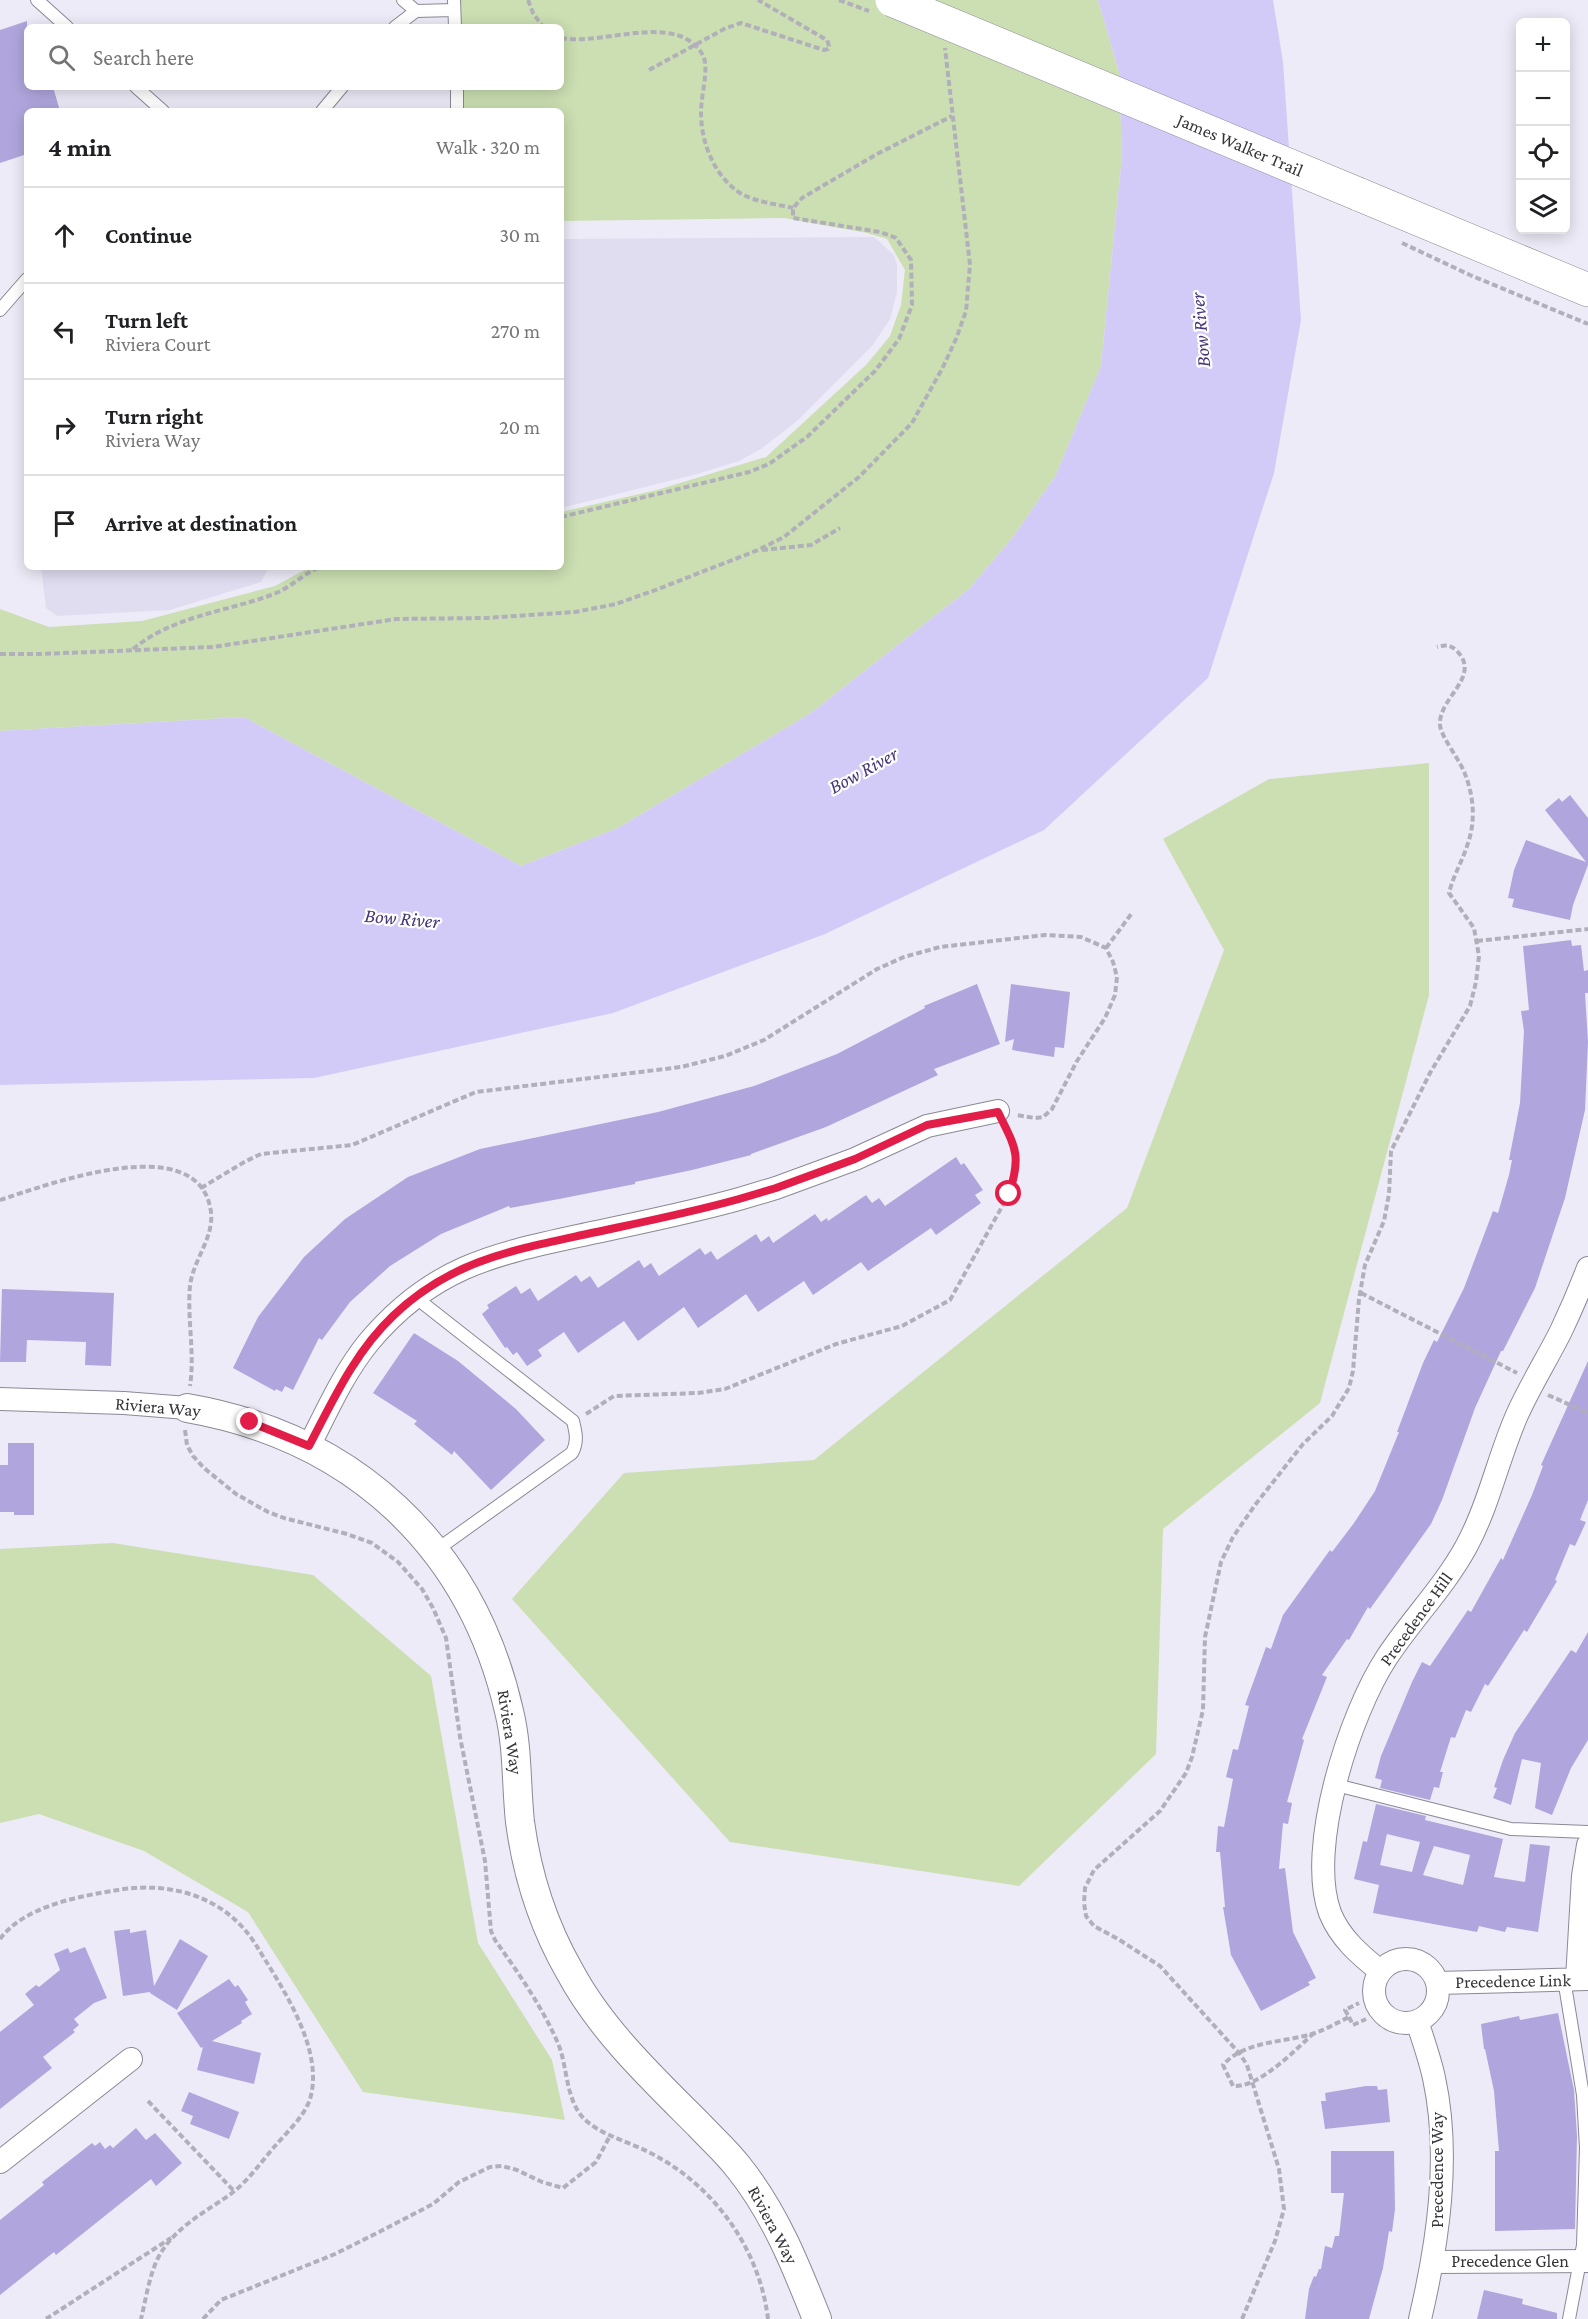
<!DOCTYPE html>
<meta charset="utf-8">
<style>
body{margin:0;font-family:"Crimson Pro",serif;background:#f6f6f6;color:#202124}
.controls{position:absolute;right:18px;top:18px;display:grid;overflow:hidden;border-radius:9px;box-shadow:0 3px 15px #0003}
.controls button{width:54px;height:54px;display:grid;place-items:center;padding:0;border:0;border-bottom:2px solid #e0e0e0;background:#fff;color:#202124;font:30px sans-serif}
.stop{position:absolute;width:18px;height:18px;margin:-14px;border:4px solid #e11d48;border-radius:50%;background:#fff}
.stop.end{background:#e11d48;border-color:#fff;box-shadow:0 2px 6px #0008}
.list{margin:0;padding:0;list-style:none}
h2{display:flex;justify-content:space-between;align-items:center;height:78px;margin:0;padding:0 24px;font-size:26px}
h2 small{font-size:20px;font-weight:400;color:#757577}
.list li{display:grid;grid-template-columns:39px 1fr auto;gap:18px;align-items:center;box-sizing:border-box;height:96px;padding:0 24px;border-top:2px solid #e0e0e0}
.list b{display:block;font-size:22px;white-space:nowrap}
.list p{margin:0;font-size:20px;white-space:nowrap;color:#757577}
.list em{font-size:20px;font-style:normal;color:#757577}
.icon{flex:none;width:33px;height:33px;fill:none;stroke:currentColor;stroke-width:2;stroke-linecap:round;stroke-linejoin:round}
.map{position:relative;flex:none;width:1588px;height:2319px;overflow:hidden}
.search{position:absolute;background:#fff;box-shadow:0 3px 15px #0003;left:24px;top:24px;width:540px;height:66px;display:flex;align-items:center;gap:15px;box-sizing:border-box;padding:0 21px;border-radius:9px;color:#757577;font-size:22px}
.panel{position:absolute;background:#fff;box-shadow:0 3px 15px #0003;left:24px;top:108px;width:540px;height:462px;border-radius:9px}
.map>svg:first-child{display:block}
</style>
<div class="map">
<svg width="1588" height="2319" viewBox="0 0 1588 2319">
<rect width="100%" height="100%" fill="#edebf7"/>
<path fill="#e0ddf1" d="M874,237l20,18 3,10v27l-7,27 -17,26 -75,75 -37,29 -22,12 -42,13 -136,34v-269z
M41,567h228l-8,15 -91,28 -113,6 -11,-8z"/>
<path fill="#cbdfb2" d="M454,0h644l21,72 3,84 -21,210 -45,109 -43,62 -44,52 -158,124 -193,115 -97,38 -277,-149 -244,14v-122l49,18 93,-6 133,-35 35,-19h251v-55l96,-22 109,-33 101,-93 23,-28 11,-31 4,-35 -18,-31 -20,-6 -83,-15 -223,3v-110h-105v-24h105v-60h-106z
M1429,763v232l-109,408 -157,126 -7,225 -137,132 -289,-44 -218,-243 112,-126 190,-13 313,-252 97,-258 -61,-111 106,-60z
M113,1543l200,32 118,101 47,267 74,117 13,60 -202,-28 -115,-180 -104,-61 -105,-37 -39,9v-274z"/>
<path fill="#d2cbf8" d="M1098,0h175l10,62 18,258 -27,153 -66,205 -164,152 -219,104 -212,79 -299,65 -314,7v-354l244,-14 277,149 97,-38 193,-115 158,-124 44,-52 43,-62 45,-109 21,-210 -3,-84z"/>
<path fill="#b0a6dd" fill-rule="evenodd" d="M27,21v66h26l7,24h-33v43l-27,9v-133z
M1570,795l18,23v47l-15,40 -3,15 -58,-13 2,-8 -6,-1 6,-28 12,-30 60,22 -41,-52 14,-12 3,4z
M1571,940l1,6 9,-1 3,26 4,-1v23h-3l3,49 -3,68 -20,88 -30,90 -32,63h-2l-26,57 -33,92 -11,24 -61,85 -2,-2 -19,33 -2,-1 -25,36 5,2 -25,62 2,1 -17,62 5,1 -4,21 -5,-1 -4,46 6,-1 8,64 23,46 -8,4 2,3 -49,26 -30,-56 -8,-48h2l-5,-55h-4l2,-26 6,1 9,-48 -7,-2 7,-28 5,1 11,-44 -4,-1 21,-58 5,2 12,-34 47,-65 2,2 22,-29 21,-32 24,-59h-2l26,-69 11,-23 3,2 27,-54 29,-77 5,2 11,-38 3,-15h-3l11,-57 4,-72 -3,-20 8,-1 -6,-64z
M977,984l23,60 -66,25 4,6 -112,52 -75,27v1l-59,15 -57,12v2l-76,15 -49,9 -1,-2 -68,28 -51,32 -40,36 -28,38 -3,-2 -26,52 -8,-4 -3,6 -6,-3 -1,2 -42,-23 25,-51 46,-60 41,-38 63,-42 72,-28 178,-37 96,-26 83,-32 88,-46 -1,-2z
M1011,984l59,8 -6,56 -9,-1 -1,10 -42,-7 2,-11 -9,3z
M956,1157l5,8 3,-2 19,27 -8,5 6,8 -45,32 -5,-7 -63,43 -7,-9 -48,33 -9,-14 -46,31 -12,-18 -48,34 -14,-21 -46,34 -14,-20 -46,32 -14,-21 -26,18 4,6 -15,10 -10,-14 -4,3 -6,-8 -2,1 -23,-34 7,-6 -2,-3 29,-19 5,8 9,-6 8,13 38,-26 5,7 9,-6 8,12 41,-28 5,8 7,-5 8,13 41,-28 5,7 6,-4 6,9 39,-26 5,8 8,-6 4,7 42,-29 6,8 6,-4 1,3 38,-26 6,8 7,-5 6,8z
M2,1289l112,4 -3,73 -26,-1 1,-23 -59,-2 -1,22h-26z
M414,1333l44,28 58,48 29,31 -54,50 -37,-39 -2,4 -38,-31 3,-3 -44,-28z
M1588,1361v139l-8,20 6,2 -11,24 -5,-2 -15,36 2,1 -30,51 -3,-2 -36,56 -3,-2 -14,28 -5,-2 -11,28 -4,-1 -11,35h3l-4,16 -5,-1 -4,13 -50,-12 2,-8 -7,-2 6,-22 31,-74 10,-20 8,4 38,-56 3,2 30,-54 2,2 29,-65 11,-29 -2,-1z
M8,1443h26v72h-20v-3h-14v-47h8z
M1588,1632v108l-17,28 -19,47 -17,-7 6,-45 -19,-4 -11,46 -18,-7 4,-10 -3,-1 9,-27 12,-27 56,-83 5,3z
M1376,1804l50,12 -1,4 78,19 -9,38 31,5 5,-38 20,2 -12,86 -31,-5 -2,5 -26,-6 -2,6 -104,-19 6,-28 -25,-6 9,-38 4,1zM1387,1834l33,8 -8,30 -32,-7zM1434,1846l36,9 -7,30 -40,-10z
M130,1929v4l16,-3 8,56 26,-47 28,17 -31,54 -27,-17v-1l-27,4 -9,-65z
M85,1947l22,51 -13,5 -20,16 5,6 -6,5 2,2 -32,25 9,11 -52,41v-77l34,-27 -9,-11 11,-9 3,2 21,-17 -6,-16 14,-6 2,5z
M229,1979l6,8 3,-2 10,15 -3,2 7,12 -11,7 1,2 -30,18 49,12 -7,31 -57,-14 6,-23 -2,1 -24,-35z
M1558,2013l16,77 3,46 -2,93 -80,2v-80h4l-5,-60 -9,-42h-1l-3,-25 38,-8 1,4z
M1366,2086h11l1,4 9,-1 3,33 -65,7 -4,-28h5l-1,-8z
M189,2092l50,20 -10,27 -39,-15 3,-8 -12,-5z
M136,2128l10,12 9,-7 27,30 -26,23 -5,-7 -95,76 -2,-3 -54,43v-75l44,-35 -2,-3 50,-39 3,3 5,-4 5,7 5,-4 3,3z
M1331,2151h63l1,58 -3,23 -3,-1 -6,37 -14,51h-64l4,-30 5,-13 2,1 3,-8h2l4,-23 7,2 3,-12h4l5,-43h-13z
M1484,2290l39,9 -1,5 35,9v6h-80z"/>
<g fill="none" stroke-linecap="round" stroke-linejoin="round">
<g stroke="#8b8995" stroke-width="14">
<path id="service" d="M37,0l30,27
M403,0l13,11
M454,0l1,27
M395,27l21,-16 38,-1
M136,87l27,24
M457,87v24
M322,111l20,-24
M0,310l27,-31
M415,1297l158,124c3,12 5,21 -1,32l-137,98
M1336,1785l175,44 77,3
M1564,1979l19,116 3,53 -3,97 -14,74"/>
</g>
<g stroke="#8b8995" stroke-width="24">
<path id="minor" d="M0,1399l124,4 63,5
M309,1446c18,-35 34,-72 59,-103 64,-77 127,-89 219,-109 51,-11 102,-21 152,-35l37,-11 79,-29 72,-33 71,-15
M1374 1991a32 32 0 1 1 64 0a32 32 0 1 1-64 0Z
M1380,1971c-20,-16 -40,-33 -50,-58 -24,-65 20,-200 57,-256 25,-38 57,-70 79,-110 23,-42 32,-89 51,-132 13,-29 30,-56 44,-84 10,-21 19,-42 27,-63
M1577,1979l6,-103 5,-31
M1437,1983l151,-4
M1417,2021c6,19 13,38 17,57 17,78 4,165 -14,241
M0,2162l131,-103
M1433,2262l155,-1"/>
</g>
<g stroke="#8b8995" stroke-width="30">
<path id="tertiary" d="M187,1408c166,29 284,137 322,303 9,36 7,74 11,111 7,52 24,105 50,150 31,58 83,107 129,153 13,14 28,27 40,43 36,45 57,98 78,151"/>
</g>
<g stroke="#8b8995" stroke-width="34">
<path id="secondary" d="M1358,194l230,96"/>
</g>
<path stroke="#b1b0ba" stroke-width="4" stroke-dasharray="6 3" stroke-linecap="butt" d="M528,0l5,13 10,14
M839,0l30,11
M561,38c38,6 83,-14 119,-2 11,4 23,14 25,26 2,16 -4,34 -4,51 0,29 13,63 39,80 15,9 36,11 53,15
M649,70l77,-42 15,-5 83,27 4,-1 1,-3 -2,-6 -69,-40
M1402,243l68,32 118,49
M561,517l188,-45 20,-8 38,-27 68,-66 24,-32 13,-34 -1,-45 -15,-22 -16,-6 -87,-14v-10l9,-10 75,-44 75,-38
M762,550l49,-5 29,-17
M133,649c40,-33 92,-37 138,-54 19,-6 31,-21 49,-28
M0,654h41l172,-7 183,-28 89,-1 90,-6 41,-8 37,-13 105,-41 26,-13 75,-60 53,-54 31,-56 13,-28 10,-28 4,-46 -25,-217
M1477,941l111,-12
M1106,948l26,-35
M201,1188l45,-27 15,-7 91,-9 124,-53 205,-25 44,-11 39,-16 113,-71 27,-12 36,-10 105,-12 36,2 25,11 7,14 4,15 -2,18 -10,23 -28,43 -25,48 -9,8 -8,1 -19,-3
M0,1200c47,-15 200,-73 211,12 3,26 -18,48 -21,74 -3,33 5,67 0,100
M1361,1293l156,80
M1548,1395l40,18
M586,1414l28,-18 84,-3 27,-4 111,-45 66,-18 48,-26 59,-106c9,-28 10,-39 -3,-66
M185,1430l2,15 6,11 11,12 32,26 32,18 16,6 63,16 25,9 26,19 24,27 11,19 13,30 14,99 25,124 6,70 4,9c22,31 46,65 62,101 10,22 8,49 21,70 11,19 42,28 62,37 68,30 119,96 128,171
M0,1939c24,-33 80,-43 118,-49 54,-9 108,7 138,55 25,41 69,104 54,154 -6,18 -23,33 -35,47 -13,15 -27,35 -43,47 -26,19 -58,34 -74,65 -9,18 -12,41 -17,61
M1349,2017l4,8 13,-6
M1314,2033c-19,17 -55,55 -81,53l-10,-21c22,-25 62,-22 92,-32 11,-4 22,-10 34,-16l-4,-7 14,-7
M148,2101l86,90
M46,2319l125,-81
M203,2319l18,-19 114,-46 44,-22 54,-28 26,-22 31,-15 12,-1 15,4 25,12 21,6 33,-26 15,-28
M1242,2319l33,-78 9,-32 -5,-40 -32,-104 -7,-11 -80,-88 -42,-27 -24,-13 -8,-10 -2,-13 1,-15 9,-18 66,-59 26,-38 6,-16 11,-47 2,-73 16,-75 12,-25 22,-32 48,-61 29,-28 17,-28 4,-17 6,-72 6,-34 19,-44 5,-27 2,-43 39,-78 40,-67 6,-24 3,-26 -5,-28 -25,-35c4,-17 13,-31 18,-47 9,-24 7,-49 -2,-72 -5,-14 -24,-37 -25,-49 -2,-27 42,-48 17,-74 -7,-7 -12,-6 -20,-4"/>
<use href="#service" stroke="#fff" stroke-width="12"/>
<use href="#minor" stroke="#fff" stroke-width="22"/>
<use href="#tertiary" stroke="#fff" stroke-width="28"/>
<use href="#secondary" stroke="#fff" stroke-width="33"/>
<g stroke="#8b8995" stroke-width="34" stroke-linecap="butt">
<path id="secondary-bridge" d="M892,0l466,194"/>
</g>
<use href="#secondary-bridge" stroke="#fff" stroke-width="33"/>
</g>
<g fill="none" stroke-linecap="round" stroke-linejoin="round">
<path stroke="#e11d48" stroke-width="8" d="M250,1422l59,24c24,-46 46,-94 84,-130 57,-55 120,-66 194,-82 51,-11 102,-21 152,-35l37,-11 79,-29 72,-34 71,-13c17,35 24,42 11,82"/>
</g>
<g text-anchor="middle" stroke-width="4.5" stroke-linejoin="round" paint-order="stroke">
<g font-size="18" fill="#36353a" stroke="#fff">
<text transform="translate(1240 145) rotate(23)" y="6">James Walker Trail</text>
<text transform="translate(158 1407) rotate(5)" y="6">Riviera Way</text>
<text transform="translate(1416 1619) rotate(-54)" y="6">Precedence Hill</text>
<text transform="translate(510 1732) rotate(81)" y="6">Riviera Way</text>
<text transform="translate(1513 1981) rotate(-1)" y="6">Precedence Link</text>
<text transform="translate(1437 2170) rotate(-90)" y="6">Precedence Way</text>
<text transform="translate(773 2225) rotate(62)" y="6">Riviera Way</text>
<text x="1510" y="2267">Precedence Glen</text>
</g>
<g font-size="20" font-style="italic" fill="#483678" stroke="#fff">
<text transform="translate(1200 330) rotate(-95)" y="7">Bow River</text>
<text transform="translate(863 770) rotate(-29)" y="7">Bow River</text>
<text transform="translate(402 918) rotate(5)" y="7">Bow River</text>
</g>
</g>
</svg>
<div class="controls">
<button>+</button>
<button>−</button>
<button><svg class="icon" aria-label="locate" viewBox="0 0 24 24"><circle cx="12" cy="12" r="6"/><path d="M12 2v4M12 18v4M2 12h4M18 12h4"/></svg></button>
<button><svg class="icon" aria-label="layers" viewBox="0 0 24 24"><path d="M12 4l9 5-9 5-9-5zM3 14l9 5 9-5"/></svg></button>
</div>
<div class="stop" style="left:1009px;top:1194px"></div>
<div class="stop end" style="left:250px;top:1422px"></div>
<div class="search"><svg class="icon" aria-label="search" viewBox="0 0 24 24"><circle cx="10" cy="10" r="6"/><path d="M15 15l6 6"/></svg>Search here</div>
<section class="panel">
<h2>4 min<small>Walk · 320 m</small></h2>
<ul class="list">
<li><svg class="icon" aria-label="ahead" viewBox="0 0 24 24"><path d="M12 20V5M6 11l6-6 6 6"/></svg><div><b>Continue</b></div><em>30 m</em></li>
<li><svg class="icon" aria-label="left" viewBox="0 0 24 24"><path d="M17 20v-9H6M10 6l-5 5 5 5"/></svg><div><b>Turn left</b><p>Riviera Court</p></div><em>270 m</em></li>
<li><svg class="icon" aria-label="right" viewBox="0 0 24 24"><path d="M7 20v-9h11M14 6l5 5-5 5"/></svg><div><b>Turn right</b><p>Riviera Way</p></div><em>20 m</em></li>
<li><svg class="icon" aria-label="arrive" viewBox="0 0 24 24"><path d="M6 21V4h12l-3 4 3 4H6"/></svg><div><b>Arrive at destination</b></div></li>
</ul>
</section>
</div>
